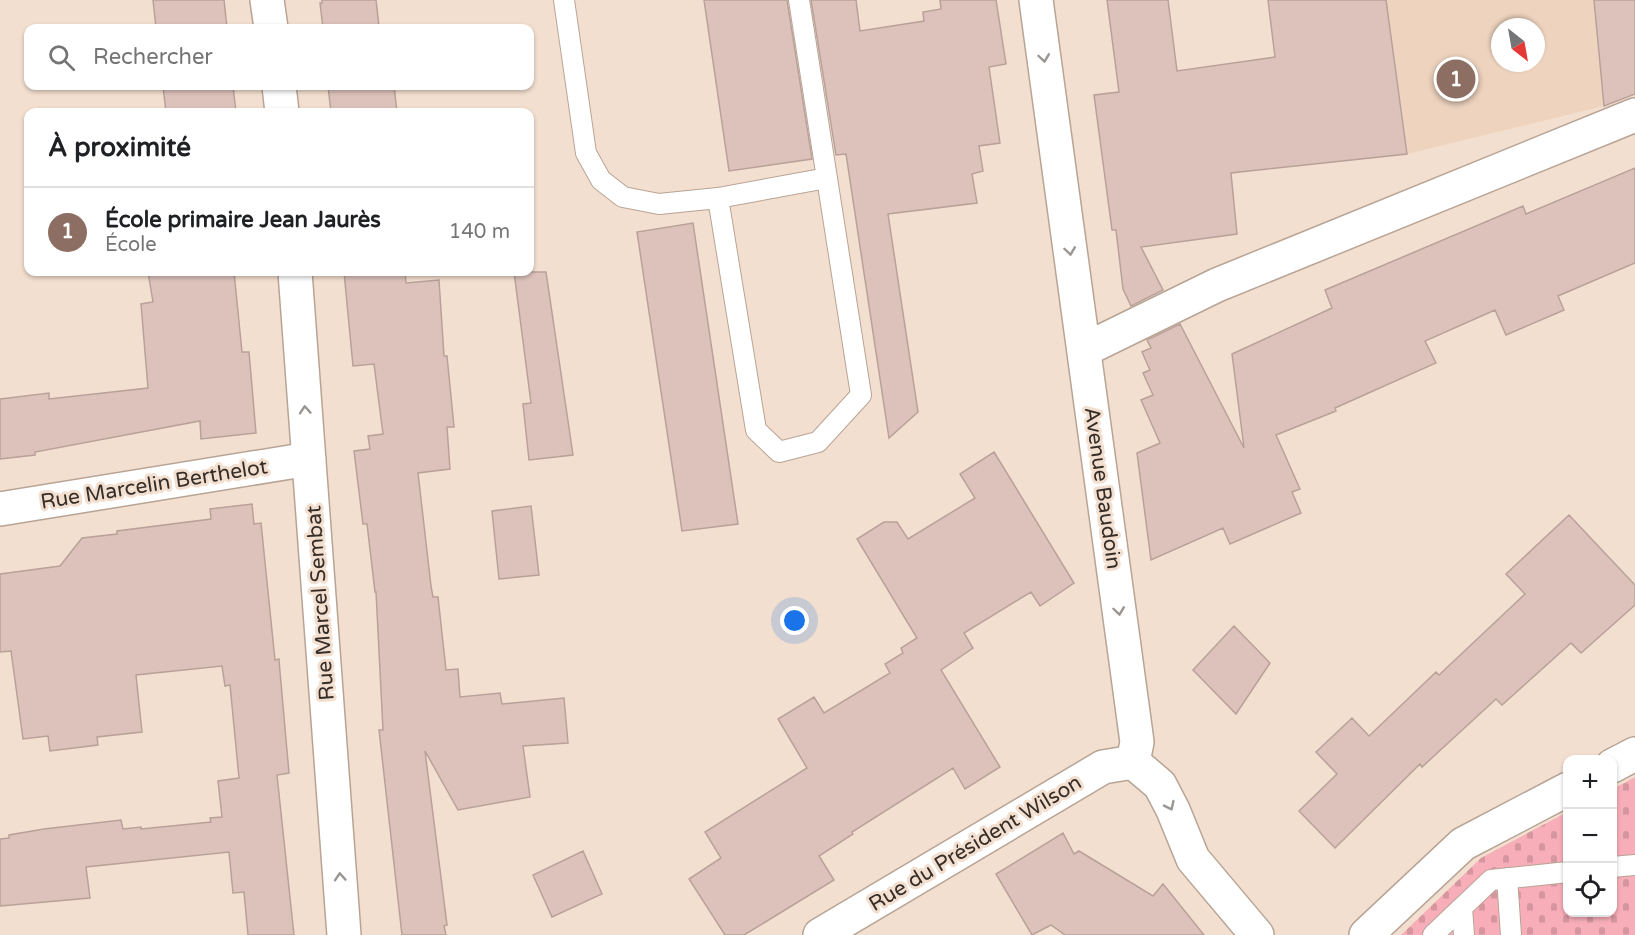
<!DOCTYPE html>
<html lang="fr">
<meta charset="utf-8">
<style>
body{margin:0;font-family:"Varela Round",sans-serif;background:#f6f6f6;color:#202124}
.controls{position:absolute;right:18px;bottom:18px;display:grid;overflow:hidden;border-radius:12px;box-shadow:0 2px 4px #0004}
.controls button{width:54px;height:54px;display:grid;place-items:center;padding:0;border:0;border-bottom:2px solid #e0e0e0;background:#fff;color:#202124;font:30px sans-serif}
.compass{position:absolute;left:1491px;top:18px;width:54px;height:54px;border-radius:50%;background:#fff;box-shadow:0 2px 4px #0004;rotate:149deg}
.you{position:absolute;left:795px;top:621px;width:21px;height:21px;margin:-15px;border:4px solid #fff;border-radius:50%;background:#1a73e8;box-shadow:0 0 0 9px #1a73e833}
.badge{display:grid;place-items:center;width:39px;height:39px;border-radius:50%;background:#5c37af;color:#fff;font-size:20px;font-weight:700}
.pin{position:absolute;translate:-50% -50%;border:3px solid #fff;box-shadow:0 2px 6px #0006}
.list{margin:0;padding:0;list-style:none}
h2{display:flex;justify-content:space-between;align-items:center;height:78px;margin:0;padding:0 24px;font-size:26px}
h2 small{font-size:20px;font-weight:400;color:#757577}
.list li{display:grid;grid-template-columns:39px 1fr auto;gap:18px;align-items:center;box-sizing:border-box;height:90px;padding:0 24px;border-top:2px solid #e0e0e0}
.list b{display:block;font-size:22px;white-space:nowrap}
.list p{margin:0;font-size:20px;white-space:nowrap;color:#757577}
.list em{font-size:20px;font-style:normal;color:#757577}
.icon{flex:none;width:33px;height:33px;fill:none;stroke:currentColor;stroke-width:2;stroke-linecap:round;stroke-linejoin:round}
.map{position:relative;flex:none;width:1635px;height:935px;overflow:hidden}
.search{position:absolute;background:#fff;box-shadow:0 2px 4px #0004;left:24px;top:24px;width:510px;height:66px;display:flex;align-items:center;gap:15px;box-sizing:border-box;padding:0 21px;border-radius:12px;color:#757577;font-size:22px}
.panel{position:absolute;background:#fff;box-shadow:0 2px 4px #0004;left:24px;top:108px;width:510px;height:168px;border-radius:12px}
.map>svg:first-child{display:block}
</style>
<div class="map">
<svg width="1635" height="935" viewBox="0 0 1635 935">
<defs>
<pattern id="cemetery-stones" width="16" height="16" patternUnits="userSpaceOnUse" patternTransform="scale(1.5)"><rect width="16" height="16" fill="#f8aeb9"/><path d="M2 7V4a2 2 0 0 1 4 0v3zM10 15v-3a2 2 0 0 1 4 0v3z" fill="#d5969f"/></pattern>
</defs>
<rect width="100%" height="100%" fill="#f3dfcf"/>
<path fill="#eed4bf" fill-rule="evenodd" d="M1268,0h367v94l-31,12 -197,48 -119,13zM1500,27h36v36h-36z"/>
<path fill="url(#cemetery-stones)" d="M1635,777v158h-234l80,-77 86,-46 1,100h44l1,-123z"/>
<path fill="#dcc2bb" stroke="#b9a19a" stroke-width="1.5" d="M153,0h71l3,28h-71z
M322,0h54l3,26 7,-1v3h-63l-3,-25h2z
M704,0h83l25,159 -83,12z
M811,0h45l4,31 64,-10 -1,-9 18,-3 -1,-9h56l10,64 -17,3 11,76 -21,3 4,25 -11,3 5,29 -89,11 30,198 -29,26 -43,-284 -10,1z
M1107,0h61l9,71 98,-14 -7,-57h118l21,154 -176,19 6,61 -96,13 22,43 -32,16 -8,-17 -7,-59h-4l-18,-135 25,-3z
M1594,0h41v94l-31,12z
M163,86h70l3,26h-70z
M328,86h66l3,26h-66z
M1635,168v95l-77,33 6,14 -58,25 -11,-25 -70,31 11,22 -101,45 1,3 -60,24 24,54 -8,3 9,21 -71,31 -7,-16 -72,32 -14,-107 23,-10 -19,-43 12,-5 -10,-22 7,-3 -8,-18 9,-4 -4,-8 33,-16 64,124 -12,-94 100,-46 -7,-18 198,-84 3,8z
M693,223l45,301 -56,7 -45,-299z
M148,272h86l8,80h7l7,81 -55,6 -1,-18 -165,31v3l-35,4v-60l49,-6v6l99,-11 -7,-84 12,-2z
M344,272h61l1,11 33,-3 5,76h3l7,71h-7l3,42 -32,4 13,113 2,11h5l8,73 12,-1 2,28 40,-4 2,11 62,-6 4,45 -45,3 7,51 -72,13 -33,-59 22,174 -3,1 2,9h-44l-23,-205h4l-7,-138h-1l-8,-68h-4l-9,-73 16,-2 -2,-13 15,-2 -9,-70 -21,2z
M514,272h32l27,183 -44,5 -6,-56 8,-1z
M994,452l80,131 -34,23 -9,-14 -67,41 9,15 -32,22 59,97 -35,22 -12,-21 -101,64 1,2 -34,22 15,24 -90,55h-19l-36,-56 32,-21 -16,-26 102,-64 -29,-49 36,-22 10,16 66,-40 -5,-9 18,-11 -2,-5 16,-10 -60,-99 27,-17h13l11,17 67,-41 -15,-24z
M252,504l2,20 7,-1 14,137 4,-1 1,13 9,101 -12,2 17,160h-46l-4,-43 -11,1 -4,-41 -143,15 4,31 -90,8v-67l9,-1v-3l35,-6 77,-9 2,9 18,-2v2l70,-7 -1,-4 12,-1 -4,-36 21,-3 -9,-93 -5,1 -3,-20 -86,9 6,57 -45,5 1,8 -48,6 -2,-15 -25,3 -12,-88 -11,1v-78l60,-8 22,-28 35,-4v-3l94,-12 -1,-10z
M531,506l8,69 -40,4 -7,-68z
M1569,515l66,70v20l-54,48 -10,-10 -69,62 -6,-6 -74,68 -2,-3 -85,84 -36,-37 38,-37 -21,-22 36,-34 17,18 67,-64 3,3 86,-81 -19,-20z
M1234,626l36,37 -34,51 -43,-44z
M1063,833l11,21 5,-3 74,45 10,-12 41,51h-139l-14,-10 -19,10 -36,-61z
M583,851l19,43 -50,23 -19,-42z"/>
<g fill="none" stroke-linecap="round" stroke-linejoin="round">
<g stroke="#b8a495" stroke-width="22">
<path id="lane" d="M564,0l22,153 15,27 22,17 36,7 59,-6 109,-20
M718,198l38,232 23,22 39,-10 43,-47 -62,-395
M1612,867l23,-2
M1507,878l4,57
M1462,908l2,27
M1433,935l58,-55 77,-8"/>
</g>
<g stroke="#b8a495" stroke-width="36">
<path id="street" d="M267,0l4,28
M1036,0l101,742 -4,20
M279,86l3,26
M295,272l49,663
M1084,350l133,-65 418,-170
M0,509l309,-50
M1133,762l27,23 13,25 20,49 64,76
M1612,766l23,-12
M820,935l283,-168 30,-5
M1366,935l97,-91 105,-55"/>
</g>
<use href="#lane" stroke="#fff" stroke-width="20"/>
<use href="#street" stroke="#fff" stroke-width="33"/>
</g>
<defs><path id="oneway-chevron" d="M-2-3.5L2.5 0L-2 3.5" fill="none" stroke-width="1.6" stroke-linecap="round" stroke-linejoin="round" transform="scale(1.5)"/></defs>
<g stroke="#9a9693">
<use href="#oneway-chevron" transform="translate(1044 58) rotate(82)"/>
<use href="#oneway-chevron" transform="translate(1070 251) rotate(82)"/>
<use href="#oneway-chevron" transform="translate(305 410) rotate(-94)"/>
<use href="#oneway-chevron" transform="translate(1119 611) rotate(82)"/>
<use href="#oneway-chevron" transform="translate(1170 806) rotate(64)"/>
<use href="#oneway-chevron" transform="translate(340 877) rotate(-94)"/>
</g>
<g text-anchor="middle" stroke-width="6" stroke-linejoin="round" paint-order="stroke">
<g font-size="21" fill="#352d27" stroke="#f3dfcf">
<text transform="translate(154 484) rotate(-9)" y="7">Rue Marcelin Berthelot</text>
<text transform="translate(1103 488) rotate(82)" y="7">Avenue Baudoin</text>
<text transform="translate(320 603) rotate(-94)" y="7">Rue Marcel Sembat</text>
<text transform="translate(975 843) rotate(-31)" y="7">Rue du Président Wilson</text>
</g>
</g>
</svg>
<div class="controls">
<button>+</button>
<button>−</button>
<button><svg class="icon" aria-label="locate" viewBox="0 0 24 24"><circle cx="12" cy="12" r="6"/><path d="M12 2v4M12 18v4M2 12h4M18 12h4"/></svg></button>
</div>
<svg class="compass" viewBox="-18 -18 36 36"><path d="M0-13l5 13h-10z" fill="#e53935"/><path d="M0 13l5-13h-10z" fill="#757577"/></svg>
<div class="you"></div>
<div class="pin badge" style="left:1456px;top:79px;background:#8d6e63">1</div>
<div class="search"><svg class="icon" aria-label="search" viewBox="0 0 24 24"><circle cx="10" cy="10" r="6"/><path d="M15 15l6 6"/></svg>Rechercher</div>
<section class="panel">
<h2>À proximité<small></small></h2>
<ul class="list">
<li><span class="badge" style="background:#8d6e63">1</span><div><b>École primaire Jean Jaurès</b><p>École</p></div><em>140 m</em></li>
</ul>
</section>
</div>
